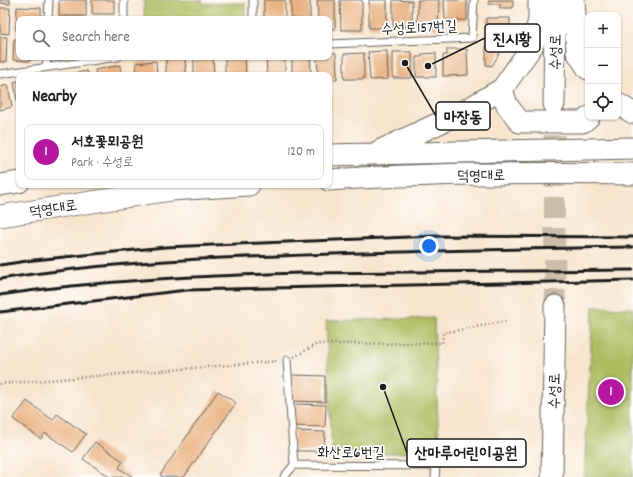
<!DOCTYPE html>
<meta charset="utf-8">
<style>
body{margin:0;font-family:Dekko,"Poor Story",sans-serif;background:#f6f6f6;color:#222}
.controls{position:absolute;right:12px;top:12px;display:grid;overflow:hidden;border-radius:8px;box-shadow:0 1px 3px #0004}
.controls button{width:36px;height:36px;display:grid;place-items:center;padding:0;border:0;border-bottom:1px solid #e0e0e0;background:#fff;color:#222;font:20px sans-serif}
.you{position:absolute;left:429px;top:246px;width:14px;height:14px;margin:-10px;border:3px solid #fff;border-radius:50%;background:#1a73e8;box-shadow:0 0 0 6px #1a73e833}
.badge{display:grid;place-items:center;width:26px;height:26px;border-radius:50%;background:#b5179e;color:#fff;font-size:13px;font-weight:700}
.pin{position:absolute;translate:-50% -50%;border:2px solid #fff;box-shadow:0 1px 4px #0006}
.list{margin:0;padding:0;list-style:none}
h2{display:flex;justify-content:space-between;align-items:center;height:52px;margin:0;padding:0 16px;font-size:17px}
h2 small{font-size:13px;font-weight:400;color:#767676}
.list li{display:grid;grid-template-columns:26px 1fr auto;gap:12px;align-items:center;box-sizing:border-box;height:56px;margin:0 8px 8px;padding:0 8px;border:1px solid #e0e0e0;border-radius:8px}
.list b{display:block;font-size:15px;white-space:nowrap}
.list p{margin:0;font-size:13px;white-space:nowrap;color:#767676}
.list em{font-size:13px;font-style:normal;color:#767676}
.icon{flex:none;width:22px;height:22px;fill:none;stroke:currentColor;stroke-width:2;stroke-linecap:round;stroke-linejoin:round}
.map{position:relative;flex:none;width:633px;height:477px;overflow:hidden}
.search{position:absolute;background:#fff;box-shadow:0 1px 3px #0004;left:16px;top:16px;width:316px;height:44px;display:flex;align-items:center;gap:10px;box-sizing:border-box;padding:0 14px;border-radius:8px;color:#767676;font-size:15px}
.panel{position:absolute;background:#fff;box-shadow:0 1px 3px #0004;left:16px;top:72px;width:316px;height:116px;border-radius:8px}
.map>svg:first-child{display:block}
</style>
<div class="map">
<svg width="633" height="477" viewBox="0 0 633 477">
<rect width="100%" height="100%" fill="#fff"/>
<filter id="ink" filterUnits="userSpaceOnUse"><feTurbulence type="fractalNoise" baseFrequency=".025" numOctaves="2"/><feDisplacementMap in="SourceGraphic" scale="8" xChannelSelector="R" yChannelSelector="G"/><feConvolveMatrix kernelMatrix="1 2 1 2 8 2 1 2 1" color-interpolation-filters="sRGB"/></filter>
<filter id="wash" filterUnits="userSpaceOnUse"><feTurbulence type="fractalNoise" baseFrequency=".012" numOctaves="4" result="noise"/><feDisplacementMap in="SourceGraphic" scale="16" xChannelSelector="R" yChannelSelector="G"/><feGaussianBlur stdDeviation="0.9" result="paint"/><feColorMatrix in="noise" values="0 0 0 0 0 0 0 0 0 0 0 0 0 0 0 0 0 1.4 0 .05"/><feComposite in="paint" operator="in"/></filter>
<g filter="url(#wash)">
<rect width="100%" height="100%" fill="#f7e5ce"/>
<path fill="#adbc5f" stroke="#646c3e" d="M144,0h58l1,4 42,-1v16h-101z
M593,307l40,1v169h-49z
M434,318l5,134 -107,2 -6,-133z"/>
<g id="blocks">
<path fill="#e9b282" d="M0,0h10v4l-10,-1z
M59,0h27v16h-27z
M92,0h22v14h-22z
M264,0h21v19h-21z
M291,0h19v19h-19z
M317,0h18v29h-6v-10h-11z
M340,0h22v30h-21z
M369,0h18v28h-18z
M393,0l19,1v26l-19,-1z
M418,0h21l-1,29 -21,-1z
M444,0h23v20h-22z
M489,0h24v8h-13v-4h-11z
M17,7l24,1v11h-22v11h-3z
M0,8h10l-1,26 -9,-1z
M486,18h24v17l-18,31 -6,-1z
M0,37h7l-1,25h-6z
M14,39h5v18h16l-6,4 -16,-1z
M447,49h20l1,26 -25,1v-21h4z
M387,51l1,28 -18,1 -2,-28z
M393,52h19v26h-19z
M329,53h7l1,26 -8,1v-5h-11l-1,-18h12z
M364,53v26h-20v-25z
M436,53v24h-20v-20h6v-3z
M213,57l1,18h-20v-17z
M225,57h20l1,18h-21z
M266,57h19v18h-18z
M292,57h18l1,18h-19z
M185,58l1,17h-20v-16z
M156,61l1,14h-20l-1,-12z
M120,65l1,10h-25l-1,-5z
M87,71l1,4h-18v-1z
M19,81v25h-1l-4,-24z
M8,85l4,22 -12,3v-23z
M291,375l34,1v26l-33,-1z
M218,391l18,12 -52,74h-21l-3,-2z
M27,401l26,19 4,-6 29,20 -13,18 -28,-19 -4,6 -28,-20z
M293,404l33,1 -1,22 -32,-1z
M294,431l31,1 -1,19h-30z
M95,442l28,19 -4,7 14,9h-23l-27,-18z"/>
</g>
</g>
<g filter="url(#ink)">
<use href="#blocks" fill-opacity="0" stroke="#69625a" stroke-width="1"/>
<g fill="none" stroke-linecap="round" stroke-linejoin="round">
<path stroke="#cbbdaa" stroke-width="21" stroke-dasharray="21 10" stroke-linecap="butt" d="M554,104l1,202"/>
<g stroke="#69625a" stroke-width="9">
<path id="lane" d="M124,0v19
M48,19l1,-19
M253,19v-19
M329,44l143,-6 2,-38
M46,66l1,-9
M0,74l118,-17
M287,360l7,105
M284,477l10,-12 142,1 -1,11"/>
</g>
<g stroke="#69625a" stroke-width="23">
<path id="secondary" d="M574,0l3,52 11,17
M502,89l5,16 13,17h63l6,-5
M554,104l1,-104
M618,104l15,9
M379,151l82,-38 41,-24 31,-44 6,-26v-19
M329,155l304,-7
M329,180c101,-7 203,-7 304,-6
M0,185l19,-3
M0,216l171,-26 78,-5
M552,477l3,-171"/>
</g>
<path stroke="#69625a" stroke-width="2.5" stroke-dasharray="1 3" stroke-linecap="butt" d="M294,357l23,-13 125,-1 1,-10 64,-12
M0,384l278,-23"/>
<use href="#lane" stroke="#fff" stroke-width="7"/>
<use href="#secondary" stroke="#fff" stroke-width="21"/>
<path stroke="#1c1c1c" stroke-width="3" d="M0,265l34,-5 131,-13 270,-11 198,1
M0,279c92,-15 186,-20 279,-23 118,-5 236,-7 354,-9
M0,295c100,-15 201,-19 302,-22 110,-2 220,-3 331,-3
M0,312l187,-22 446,-10"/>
</g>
</g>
<g text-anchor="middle" stroke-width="3.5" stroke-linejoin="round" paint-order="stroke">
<g font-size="15" fill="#1c1c1c" stroke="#fff">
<text transform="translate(419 27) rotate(-3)" y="5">수성로157번길</text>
<text transform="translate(555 52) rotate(-89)" y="5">수성로</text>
<text transform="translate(481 175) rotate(-1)" y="5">덕영대로</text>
<text transform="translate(53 208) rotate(-9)" y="5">덕영대로</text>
<text transform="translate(554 391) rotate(-89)" y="5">수성로</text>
<text x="351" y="457">화산로6번길</text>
</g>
</g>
<path fill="none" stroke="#1c1c1c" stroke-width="1.5" d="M428 66L485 38M405 63L436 116M383 387L407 453"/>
<g fill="#1c1c1c" stroke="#fff" stroke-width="1.5">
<circle cx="428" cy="66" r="4"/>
<circle cx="405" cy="63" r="4"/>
<circle cx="383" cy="387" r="4"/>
</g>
<g fill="#fff" stroke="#1c1c1c" stroke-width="1.5">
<rect x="485" y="24" width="55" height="28" rx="4"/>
<rect x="436" y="102" width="54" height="28" rx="4"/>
<rect x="407" y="439" width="119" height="28" rx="4"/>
</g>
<g font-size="16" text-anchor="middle" font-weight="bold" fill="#1c1c1c">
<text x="512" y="44">진시황</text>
<text x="463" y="122">마장동</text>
<text x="466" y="458">산마루어린이공원</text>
</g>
</svg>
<div class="controls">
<button>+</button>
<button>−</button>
<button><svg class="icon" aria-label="locate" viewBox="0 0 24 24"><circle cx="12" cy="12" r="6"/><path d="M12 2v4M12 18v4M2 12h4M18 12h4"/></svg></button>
</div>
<div class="you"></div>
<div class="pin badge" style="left:611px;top:392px">1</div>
<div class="search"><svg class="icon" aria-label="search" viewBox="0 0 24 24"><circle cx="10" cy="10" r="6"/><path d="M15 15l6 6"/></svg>Search here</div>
<section class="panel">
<h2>Nearby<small></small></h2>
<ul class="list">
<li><span class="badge">1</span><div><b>서호꽃뫼공원</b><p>Park · 수성로</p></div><em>120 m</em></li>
</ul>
</section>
</div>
